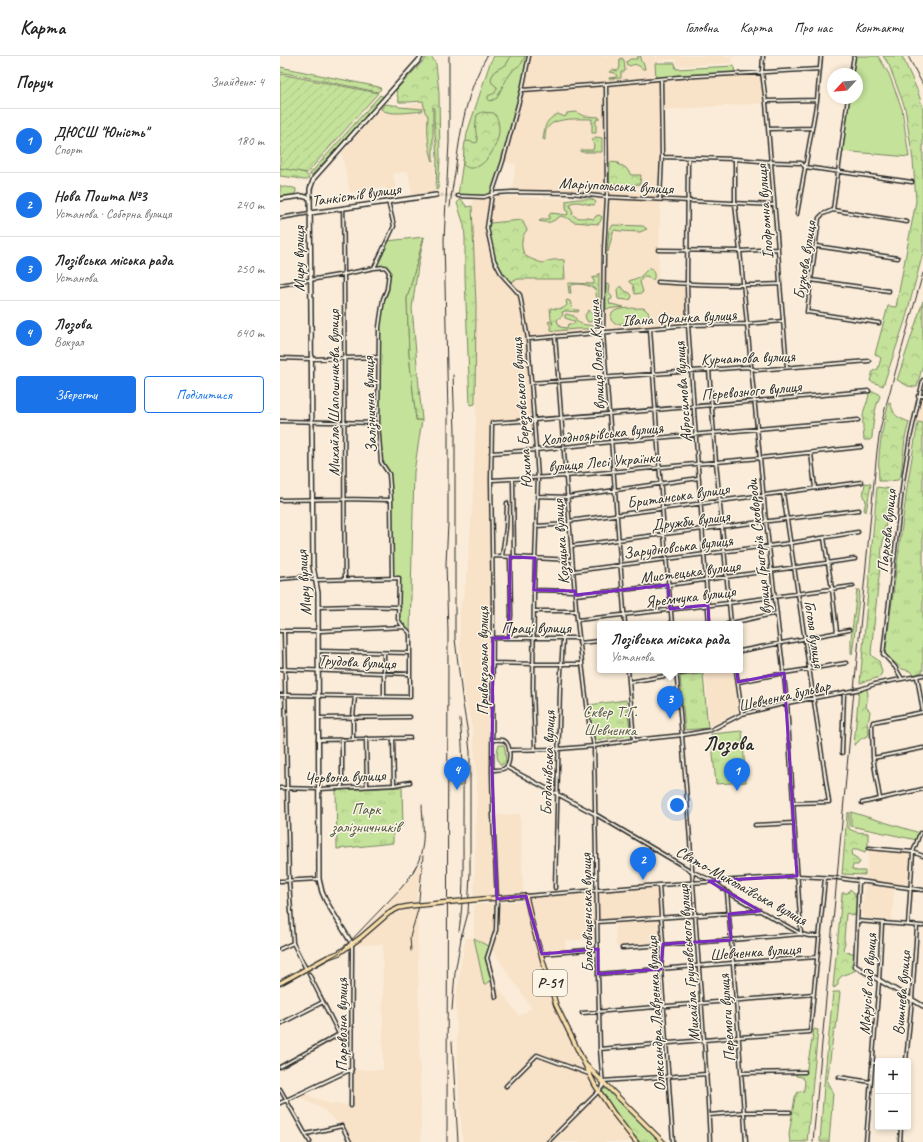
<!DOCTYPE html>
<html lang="uk">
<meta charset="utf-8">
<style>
body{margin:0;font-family:Caveat,sans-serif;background:#f2f2f2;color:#222}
.controls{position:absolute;right:12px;bottom:12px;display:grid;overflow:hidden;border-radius:4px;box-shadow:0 2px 6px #0003}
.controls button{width:36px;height:36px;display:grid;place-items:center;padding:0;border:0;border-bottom:1px solid #e0e0e0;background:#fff;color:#222;font:20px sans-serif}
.compass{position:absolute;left:547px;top:12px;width:36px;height:36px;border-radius:50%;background:#fff;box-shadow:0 2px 6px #0003;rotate:244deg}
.you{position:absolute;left:397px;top:749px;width:14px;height:14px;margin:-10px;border:3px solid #fff;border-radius:50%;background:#1a73e8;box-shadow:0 0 0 6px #1a73e833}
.badge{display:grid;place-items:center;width:26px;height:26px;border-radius:50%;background:#1a73e8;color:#fff;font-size:13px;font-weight:700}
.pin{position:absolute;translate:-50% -33px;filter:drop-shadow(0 1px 2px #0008)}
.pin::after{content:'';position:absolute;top:21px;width:14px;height:12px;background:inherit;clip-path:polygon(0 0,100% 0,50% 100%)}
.popup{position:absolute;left:317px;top:565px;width:146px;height:52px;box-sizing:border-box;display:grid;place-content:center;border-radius:4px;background:#fff;filter:drop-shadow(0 1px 3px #0005);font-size:13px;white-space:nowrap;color:#767676}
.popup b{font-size:15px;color:#222}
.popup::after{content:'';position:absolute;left:50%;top:100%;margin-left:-8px;border:8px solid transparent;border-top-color:#fff}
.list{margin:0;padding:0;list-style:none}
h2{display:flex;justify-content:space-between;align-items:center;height:52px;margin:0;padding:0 16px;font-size:17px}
h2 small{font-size:13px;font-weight:400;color:#767676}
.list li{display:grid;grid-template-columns:26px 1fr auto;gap:12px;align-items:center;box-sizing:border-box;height:64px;padding:0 16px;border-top:1px solid #e0e0e0}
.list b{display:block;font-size:15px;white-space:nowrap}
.list p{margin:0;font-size:13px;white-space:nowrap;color:#767676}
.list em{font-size:13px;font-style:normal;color:#767676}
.actions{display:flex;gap:8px;padding:12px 16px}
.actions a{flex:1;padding:9px 0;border:1px solid #1a73e8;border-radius:4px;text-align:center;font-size:14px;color:#1a73e8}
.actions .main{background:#1a73e8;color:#fff}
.map{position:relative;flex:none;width:643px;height:1086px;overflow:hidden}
header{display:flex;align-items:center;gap:24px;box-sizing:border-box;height:56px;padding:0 20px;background:#fff;border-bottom:1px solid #e0e0e0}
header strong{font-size:19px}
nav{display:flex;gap:22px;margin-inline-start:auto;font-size:14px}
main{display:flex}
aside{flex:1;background:#fff}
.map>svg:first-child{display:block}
</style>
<header>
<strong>Карта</strong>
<nav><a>Головна</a><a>Карта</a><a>Про нас</a><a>Контакти</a></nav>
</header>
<main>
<aside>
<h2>Поруч<small>Знайдено: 4</small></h2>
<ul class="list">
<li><span class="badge">1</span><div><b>ДЮСШ &quot;Юність&quot;</b><p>Спорт</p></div><em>180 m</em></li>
<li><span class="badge">2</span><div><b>Нова Пошта №3</b><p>Установа · Соборна вулиця</p></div><em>240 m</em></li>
<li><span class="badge">3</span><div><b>Лозівська міська рада</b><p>Установа</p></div><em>250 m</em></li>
<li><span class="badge">4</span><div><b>Лозова</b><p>Вокзал</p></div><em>640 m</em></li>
</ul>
<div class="actions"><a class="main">Зберегти</a><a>Поділитися</a></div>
</aside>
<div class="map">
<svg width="643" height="1086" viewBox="0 0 643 1086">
<defs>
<pattern id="forest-crowns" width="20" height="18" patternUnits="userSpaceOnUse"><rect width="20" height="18" fill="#c4e29a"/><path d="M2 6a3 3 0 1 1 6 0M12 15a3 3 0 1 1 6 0" fill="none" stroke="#a9c285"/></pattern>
<pattern id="park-tufts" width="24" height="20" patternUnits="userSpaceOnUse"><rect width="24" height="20" fill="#c4e29a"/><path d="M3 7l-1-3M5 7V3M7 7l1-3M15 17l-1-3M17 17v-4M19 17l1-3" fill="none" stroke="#a9c285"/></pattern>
<pattern id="garden-furrows" width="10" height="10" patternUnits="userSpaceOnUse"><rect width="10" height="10" fill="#c4e29a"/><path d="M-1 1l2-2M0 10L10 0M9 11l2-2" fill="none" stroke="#a9c285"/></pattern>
</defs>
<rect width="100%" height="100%" fill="#faecd8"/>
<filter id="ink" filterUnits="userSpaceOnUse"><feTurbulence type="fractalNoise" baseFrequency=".025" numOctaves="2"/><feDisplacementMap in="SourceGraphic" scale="8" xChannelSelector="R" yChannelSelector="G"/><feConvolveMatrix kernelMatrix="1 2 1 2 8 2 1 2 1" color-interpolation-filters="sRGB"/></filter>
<g filter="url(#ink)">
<path fill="#f8e2c8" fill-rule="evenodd" d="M249,0h126l1,23 106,-7 4,31 -105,7 1,47 -4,125 28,3v39l-79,6 -2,-29 32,-4 1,1 -1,-1 -34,2 1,-50 3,-52 -36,-4 -59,-1 4,-28 -13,-3z
M377,0h75l1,7 -56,3 -1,-7 -19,2z
M154,44l1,93 -22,3 -5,-25 -15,3 4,24 -9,2 -3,-13 -35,5 -8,-39 42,-50 9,5z
M212,138l-4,34 6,-32 110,4 -3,130 -71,7 -9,-43 -20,-21 19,22 8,44 6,81 -42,3 -1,30 2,362 27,-1 3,78 -26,4h-23l3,-112 -4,-53 -7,-29 -6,-54v-36l7,-35 6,-79 4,-106 -5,-107 1,-89z
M643,324v44l-10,-1z
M455,614l3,42 -28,14 -5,-54z
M589,793l43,5 -4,31 -42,-5z
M141,807l-5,39 -15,2 -14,6 -32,30 56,-62z
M585,829l29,4 -2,31 -26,-2 -4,-5z
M377,832l5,56 -46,3 -1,-27 -17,1v-29z
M314,837l2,46 -31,1 1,13 -21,1 -15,-54 2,-2z
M244,845l30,104 32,68 12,20 22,33 14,16h-171l-4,-43 -3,-99 5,-36 5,-26h8v-33l23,-2zM195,882l16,10 41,60 -13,8 -26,-36 -9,5z
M131,853h6l4,233h-71l-8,-16 -18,-16 -28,-15 10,-4 6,6 19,7 19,1 2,-36 4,1h27v-126l-31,1 28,-21 15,-10z"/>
<path fill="#c4e29a" stroke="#788662" d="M214,0h35c-10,47 -22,93 -37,138l-5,2h-29l9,-63 23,-70z
M574,0h24l11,18 13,35 7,48 -68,-6 7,-53h9v-24h-6z
M375,7h20l1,6 58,-3 1,8 -79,5z
M144,181l-17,62 2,55 7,66h6l-8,52 -4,163 -12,-16 1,-41h-7l-3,-104 -8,-12 -3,-39 1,-96 4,-28 4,-10 2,-17 -4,-5 -11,1 13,-27z
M363,252l2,1 4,4 -1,6 -2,2 -4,2 -27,1 -4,-4c-3,-15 22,-11 32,-12z
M174,710h6l1,1v19h-9v-18z
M571,756l69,21 -3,7 -66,-14z
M194,882l17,10 -4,10 6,22 -9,5z"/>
<path fill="url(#forest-crowns)" stroke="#788662" d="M148,0h3l5,8 3,28 1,67 -2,30 -2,1 1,-33 -3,-37v-13h-1v54c-5,-14 -6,-29 -5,-45l-3,-4 -2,-11 -14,1h-10l-3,-12z
M231,0h14c-4,13 -7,7 -14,17 -6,7 -10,17 -14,25l-4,2 -3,1 -2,-2v-3l7,-3 2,-6 -5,-4 -1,-3 1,-4 4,-6 10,-5z
M358,0h3l-1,4 4,4 1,5h-2c-5,-4 -8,-6 -13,-3l-4,-2 1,-3h1l2,-2h7z
M603,0h19l16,36 5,17v144l-18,68 -22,65 -13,-5 3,-10 5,-2 3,-11 -6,-4 13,-48 8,1 20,-106 -3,-41 -8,-52 -16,-43z
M342,2l2,2 1,11 -1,1h-3v6l-12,1v-1l7,-1 1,-1 -2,-3 -6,-1 4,-2 5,1c3,-4 1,-8 2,-12z
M0,11l99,20 2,2 -3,3 -98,-20z
M100,39l4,2 -72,78h-3z
M105,48c4,0 8,2 12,1l2,2 24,2 -1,2c-10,1 -34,5 -41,-2z
M202,56l12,1c3,4 5,9 5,15 1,14 -13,42 -30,40 0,0 -5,-2 -6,-3l1,-16 1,-7 3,-1 8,2 2,-2c-3,-9 -3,-17 -1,-26z
M296,56l8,4 15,1v2l-3,1v13h-4v-14c-11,0 -37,-2 -44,8 -3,3 -3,9 -3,13l-2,-1c2,-13 2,-19 15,-25l7,3 2,-4z
M316,81l6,1v14h-21v-2h12l1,-4 -2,-7z
M330,106l9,1 -1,1 2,2 1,-1 5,3 5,7h10l-1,9 -12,1 -1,1 -11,-2 -7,1z
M0,111l25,6 2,2 2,3 -3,2h-3l-7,-2 -16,-2z
M0,129c4,4 11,1 16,4v3l-3,3 -13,1z
M181,143l6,8 5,-1 4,99 -1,99 -5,1 -5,-128v-39l-1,-13 -7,-22z
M297,143h15l4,3 -2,3c-8,0 -15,-5 -23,-2l-1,3 3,6 -1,2c6,6 9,3 16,4 2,0 4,1 6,1l2,-3 3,-1 3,2 -2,5 -2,2 -24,-2 -7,-4 -6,-2c-10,6 -10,8 -22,5l5,-2h5v-4l2,-2 16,2 1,-1 -2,-6v-7z
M242,164l5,10c-6,6 -7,18 -2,25 2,3 14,7 18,8 6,-3 14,-4 21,-3l1,19h-47l-7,3c-14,-9 -24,-43 -21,-59z
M333,169l30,1 4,3 -7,3 -20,-1 -5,-1 -2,2 -5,20h-1l2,-22z
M144,181l-6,29 -6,42 10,112h-6l-7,-66 -2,-55z
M369,212h2c2,4 5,7 2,12l-7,-3 -4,1 -2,4 3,10 -1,1 -7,1 -2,-9 -4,-3v-1l11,-4z
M319,217v29l-1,1 -3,-14c-5,-4 -19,-7 -25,-3l1,7h-2l-1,-9 2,-1 23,1 1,-1v-2l-2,-3 4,-1z
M326,228l4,1 -1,8 3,4v2l-3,1 1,5 1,-1 13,3 -18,2z
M339,231h3l3,4 5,2 2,3 -1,3 -4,1 -9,-1 -1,-9z
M287,244l3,1 2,7 2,2h5l-1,2 -12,-1 -4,1 1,3c-1,2 -4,2 -6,5l3,7 7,1 1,-4h6l1,-2 -1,-1 -9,-3v-3l1,-1 8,2c6,11 11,8 21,10l1,-1 -1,-4 -7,1 -2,-3 -1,-4 4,-5 3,4h7l-1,14 -2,1h-20l-20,2 -5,-1v-3l-3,-5 2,-1 2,3h1l-2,-5 -1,-11c7,1 13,2 17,-3l-1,-4z
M643,245v63l-6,23h-3l-6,-1 -11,-6z
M589,336c5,0 8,-1 11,4 -6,14 -7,27 -8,42l-2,2h-6c-1,-10 -2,-20 0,-30 2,-6 5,-11 5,-18z
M609,346h1c5,15 5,14 19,20l-4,16 -4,37 -3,5 -9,1h-10c-2,-28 3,-52 10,-79z
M585,427l6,1 -5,28 -2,-2 2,-10 -3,-3z
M597,431l14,2 -9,59 -11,105 1,3 7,5 3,11 -2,5 -20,6z
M577,534h3l-8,65 -1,-1v-15z
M587,633l1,6 -2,12 4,4 -1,8 -2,3v1l2,11 -1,2 -6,2 -7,7h-1l5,-55z
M219,689h5l1,5 1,13 -5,2c-5,-5 -5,-14 -2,-20z
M569,756v17l7,3 12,1v13l-3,6 -8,-3h-3l-2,2 1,5 4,2 3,4 -2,3h-5l-1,4 5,2h8v4h-1l-22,-1 5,-60z
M570,833c8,5 9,20 4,27l-7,-3 -1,1 -2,25 1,4 -2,6 3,3 7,1 1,5 -3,8 5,4 -4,2 -9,3 -5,5v5l-4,3 -1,-1 9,-92v-2h6z
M553,936h7l-4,37h-2l-7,53 6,11 -4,49h-9l4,-57z
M534,973l4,1 -11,112h-17l-1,-8 6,-37 3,-5 6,-1 1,-10 -3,-4 -6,-1 -1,-3h11z
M324,1033h3l53,53h-20l-23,-25 -16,-26z"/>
<path fill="url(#park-tufts)" stroke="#788662" d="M638,366l5,1v248l-9,5 -4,-5 -8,-2 -17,-15 23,-173z
M423,618l5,54 -23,2 -5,-54z
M346,644l5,36 -37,4 -5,-35z
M462,675l4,51 -30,2 -5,-50z
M122,731l1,39 -10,1v16l-56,6 -1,-59z"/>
<path fill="url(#garden-furrows)" stroke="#788662" d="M0,18l98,19 -71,80 -27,-5z"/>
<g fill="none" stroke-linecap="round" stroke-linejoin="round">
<path stroke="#d1c5b5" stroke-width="3" stroke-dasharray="3 1.5" stroke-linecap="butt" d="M156,139l22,1"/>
<g stroke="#2b2b2b" stroke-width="5">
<path id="minor" d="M249,0l-7,34 -19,71 -11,33 -5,34 7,32 8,15 18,20 8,44 10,139 -4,112 -1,98 2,61
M483,0l-1,16 4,31 12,146 2,35 7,83
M571,18l3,-18
M326,28l1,113 -3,52 -1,84 22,291
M242,34l84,-6 73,-7 141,-8
M568,42l-15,112 -10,4 -4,4 -12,94 72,11
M486,45l51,-1
M488,73l44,-1
M382,101l73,2 36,3 30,1 4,4 107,15
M408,102l-1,127 1,40 21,299
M178,140l26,1 12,-4 16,-1 59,1 36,4 167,8
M380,143l2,-42 -1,-78
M63,152c3,124 0,247 2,371
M553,154l74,12
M517,158l20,-114 4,-44
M0,162l30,-5
M536,190l82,12
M378,194l82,1 38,-2
M94,212l11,-1 4,5 -2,17 -4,10 -4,28 -1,96 3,39 8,12 2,26 1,78
M531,224l78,11
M378,226c41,3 81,4 122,2
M0,229l65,-11 29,-6 20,-42 -6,-25
M370,273l14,205 8,90
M248,283l160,-14 59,-1 36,-3
M0,302l31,1 67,-2
M429,314l7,92 15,162
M251,327l216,-16 9,3 113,-9
M638,340h5
M0,365l98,2
M211,397l45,-3 75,-8 247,-22
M531,397l4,35
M233,423l1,78
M212,424l74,-4 194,-18 101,-11
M503,437l46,309 -36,1
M257,440l30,1 132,-19
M0,444l64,-1 47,1
M289,465l293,-39
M256,470l33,-2
M544,482l8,51 5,43
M291,490l132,-17 156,-19
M213,500l79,4
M222,500l4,-28 1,-25
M294,515l217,-28 67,-11
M0,523l22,-2 13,3 84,-2 -1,41 3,5 3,3
M254,534l41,1
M295,539l93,-10 187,-26
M38,551l37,-1 44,1
M254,555h42
M297,564l152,-17 124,-17
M447,568l50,-11
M0,575h40l84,-4 5,5 1,3v39
M4,575l5,250 4,62 13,26
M213,582h86
M229,582l2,-23 -1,-58
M299,587l21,-2
M38,595l92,2
M460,595l109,-21
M213,607l41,1h48
M0,613l130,5v23l-130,-2
M348,614l6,70
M396,614c9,91 15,181 21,272 5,67 10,133 13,200
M456,614l6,44
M637,620l6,36
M622,623l-7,-12 -12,-13 20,-173 7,-43 13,-58
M349,626l72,-12
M458,626l46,-9 62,-10
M581,633l14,-5 48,-9
M104,641v-44
M39,662l91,-1
M73,682v-21l2,-21
M86,682l1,48
M113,682l1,47
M38,684l92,-2
M229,694l50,-1 35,-3 40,-6 49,-5 28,-5 31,-16 45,-11 64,-12
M562,697l2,-61
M593,702l50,-10
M226,711l89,47 98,58 20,9 14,11 74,42 8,2h11
M212,714c4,0 10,0 13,-2 6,-3 6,-23 0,-27 -3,-2 -8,-1 -12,-1
M0,732l39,1 75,-4 16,-3
M62,732v-49
M600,743l-7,-41 -1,-32 1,-4 50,-10
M582,747l61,-14
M475,769l39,-2
M589,792l44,4 10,4
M0,825l39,-2
M379,829l4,59 -2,25 12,173
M275,832l5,-199 3,-50
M447,836l9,108 10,142
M246,840l133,-11 138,-9 41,2 85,12
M577,865l66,5
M317,866l162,-11
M628,869l5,-73 7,-19
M342,892l109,-8 70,-6 -14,-231 -21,-182 -26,-270 -5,-48v-44
M0,893l13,-6
M262,898l56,-5
M575,910l4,-85
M29,918l30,60
M318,918l135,-11 84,-6
M216,941l-3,-17 -6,-22 9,-28 1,-31 -4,-84 -1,-43 1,-167 -2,-125 1,-57c126,-9 251,-21 377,-32
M302,957l232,-19
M0,968l43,-22
M320,993l139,-12 71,-5 15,-154
M626,1005l6,-62 5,-73
M592,1007h6
M0,1011l72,-40
M462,1017l63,-1
M559,1021l32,5
M322,1025l105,-7
M226,1030l31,-31 52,19
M0,1033l30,53
M0,1047l72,-34
M71,1050l1,-162
M429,1059l36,-3h45
M26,1078l36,-8 8,16
M268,1086l51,-51 4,-5 -3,-37 -2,-75 -4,-228 -5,-24 -12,-102 -22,-284
M586,1086l13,-161 3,-58
M620,1086l1,-15"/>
</g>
<g stroke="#2b2b2b" stroke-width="6">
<path id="tertiary" d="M0,143l22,-3 7,2
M30,157l126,-18
M575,910l68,40"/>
</g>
<g stroke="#2b2b2b" stroke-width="6">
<path id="secondary" d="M72,888l-26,-43 -4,-9 -3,-13 -1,-286 -5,-27 -3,-377 4,-11 104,-117 4,-5"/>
</g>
<g stroke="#2b2b2b" stroke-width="6">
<path id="primary" d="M203,843l43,-3 7,31 23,78 39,80 19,29 22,28
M0,927l48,-26 11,-4 21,-15 29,-25 10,-5 11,-2
M306,1009l77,77"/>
</g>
<use href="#minor" stroke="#fcf5e5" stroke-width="2"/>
<use href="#tertiary" stroke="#fcf5e5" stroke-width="3"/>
<use href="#secondary" stroke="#fcf5e5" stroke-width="3"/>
<use href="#primary" stroke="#f8deab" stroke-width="3.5"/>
<path stroke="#2b2b2b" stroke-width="1" d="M628,0l15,29
M170,151c1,-11 3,-23 5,-34 5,-40 11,-82 32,-117
M173,319l2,57v207l8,65 5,30 2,18v121l-2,40 -7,26
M133,815c14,-19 10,-45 9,-66
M179,875c5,-32 4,-65 4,-98 0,-38 1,-76 -3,-114
M131,895l-1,-14 8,-27 5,-54
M0,930l59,-33 63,-66 10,-13 4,-8
M172,954l3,-37 7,-40
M172,986l6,100
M167,1086l1,-510 -2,-69 2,-39v-110l-4,-174 5,-98v-86
M533,1086l41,-452 23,-239 3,-21 5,-21 38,-136"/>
<g stroke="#2b2b2b" stroke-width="5" stroke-linecap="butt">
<path id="minor-bridge" d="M571,635l10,-2"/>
</g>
<g stroke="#2b2b2b" stroke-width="6" stroke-linecap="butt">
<path id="primary-bridge" d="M130,850l73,-7"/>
</g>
<use href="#minor-bridge" stroke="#fcf5e5" stroke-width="2"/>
<use href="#primary-bridge" stroke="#f8deab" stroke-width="3.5"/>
</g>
</g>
<path fill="none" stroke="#7b2cbf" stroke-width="3" stroke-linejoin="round" d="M230,501l25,1 -1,32 41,1v4l93,-10 2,24 38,-4 1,22 22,-4 7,59 46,-9 13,203 -88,5 51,30 -31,3 2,26 -68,4 -2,25 -63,5v-25l-56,5 -16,-58 -29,3 -5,-127 1,-134h16z"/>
<g text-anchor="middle" stroke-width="3" stroke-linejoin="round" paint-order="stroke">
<rect fill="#fcf5e5" stroke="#6a6863" stroke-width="1" x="253" y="914" width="34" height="26" rx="3"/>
<g font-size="15" font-weight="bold" fill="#2b2b2b">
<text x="270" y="932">Р-51</text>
</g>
<g font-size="16" fill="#2b2b2b" stroke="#fcf5e5">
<text transform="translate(336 129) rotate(3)" y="6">Маріупольська вулиця</text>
<text transform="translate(76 138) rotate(-8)" y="6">Танкістів вулиця</text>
<text transform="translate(484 156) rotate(-94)" y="6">Іподромна вулиця</text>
<text transform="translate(18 203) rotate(-90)" y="6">Миру вулиця</text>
<text transform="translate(524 204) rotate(-81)" y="6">Бузкова вулиця</text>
<text transform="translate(399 261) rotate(-3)" y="6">Івана Франка вулиця</text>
<text transform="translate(316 299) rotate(-93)" y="6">вулиця Олега Куцина</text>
<text transform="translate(468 301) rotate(-2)" y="6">Курчатова вулиця</text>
<text transform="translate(471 334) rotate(-5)" y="6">Перевозного вулиця</text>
<text transform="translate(402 336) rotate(-94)" y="6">Абросимова вулиця</text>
<text transform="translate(53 337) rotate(-90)" y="6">Михайла Шапошникова вулиця</text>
<text transform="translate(89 349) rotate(-92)" y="6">Залізнична вулиця</text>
<text transform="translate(241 357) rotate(-94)" y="6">Юхима Березовського вулиця</text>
<text transform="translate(322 377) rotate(-6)" y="6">Холодноярівська вулиця</text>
<text transform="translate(324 405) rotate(-5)" y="6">вулиця Лесі Українки</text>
<text transform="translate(398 439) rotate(-8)" y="6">Британська вулиця</text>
<text transform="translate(410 464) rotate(-7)" y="6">Дружби вулиця</text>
<text transform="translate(606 475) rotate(-84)" y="6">Паркова вулиця</text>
<text transform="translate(280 486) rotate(-94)" y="6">Козацька вулиця</text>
<text transform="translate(398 490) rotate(-7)" y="6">Зарудновська вулиця</text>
<text transform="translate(478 491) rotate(-96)" y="6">вулиця Григорія Сковороди</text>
<text transform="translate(410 515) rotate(-7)" y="6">Мистецька вулиця</text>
<text transform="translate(23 527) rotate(-94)" y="6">Миру вулиця</text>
<text transform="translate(410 540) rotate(-7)" y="6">Яремчука вулиця</text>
<text x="256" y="577">Праці вулиця</text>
<text transform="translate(535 578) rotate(82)" y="6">Гоголя вулиця</text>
<text transform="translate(77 605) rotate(3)" y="6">Трудова вулиця</text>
<text transform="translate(202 605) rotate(-90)" y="6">Привокзальна вулиця</text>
<text transform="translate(504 639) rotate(-13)" y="6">Шевченка бульвар</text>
<text transform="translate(267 707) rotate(-88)" y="6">Богданівська вулиця</text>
<text transform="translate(65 720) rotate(-2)" y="6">Червона вулиця</text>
<text transform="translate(462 829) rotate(29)" y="6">Свято-Миколаївська вулиця</text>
<text transform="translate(306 857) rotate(-91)" y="6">Благовіщенська вулиця</text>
<text transform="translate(475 895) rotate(-4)" y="6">Шевченка вулиця</text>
<text transform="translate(408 907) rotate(-94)" y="6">Михайла Грушевського вулиця</text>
<text transform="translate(587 928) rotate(-86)" y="6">Мáрусів сад вулиця</text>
<text transform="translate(621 937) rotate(-85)" y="6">Вишнева вулиця</text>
<text transform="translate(375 958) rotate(-93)" y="6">Олександра Лавренка вулиця</text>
<text transform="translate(446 962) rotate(-94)" y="6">Перемоги вулиця</text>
<text transform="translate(61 969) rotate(-90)" y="6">Паровозна вулиця</text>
</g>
<g font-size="16" fill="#515947" stroke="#fcf5e5">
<text x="330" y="661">Сквер Т.Г.<tspan x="330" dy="18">Шевченка</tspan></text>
<text x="86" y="758">Парк<tspan x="86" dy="18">залізничників</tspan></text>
</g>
<g font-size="20" font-weight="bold" fill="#2b2b2b" stroke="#fcf5e5">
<text x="448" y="694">Лозова</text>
</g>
</g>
</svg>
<div class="controls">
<button>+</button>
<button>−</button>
</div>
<svg class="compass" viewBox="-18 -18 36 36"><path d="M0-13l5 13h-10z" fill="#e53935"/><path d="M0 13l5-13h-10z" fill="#767676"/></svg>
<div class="you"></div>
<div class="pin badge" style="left:457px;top:735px">1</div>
<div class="pin badge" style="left:363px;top:824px">2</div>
<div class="pin badge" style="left:390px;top:663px">3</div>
<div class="popup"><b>Лозівська міська рада</b>Установа</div>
<div class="pin badge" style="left:177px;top:734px">4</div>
</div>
</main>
